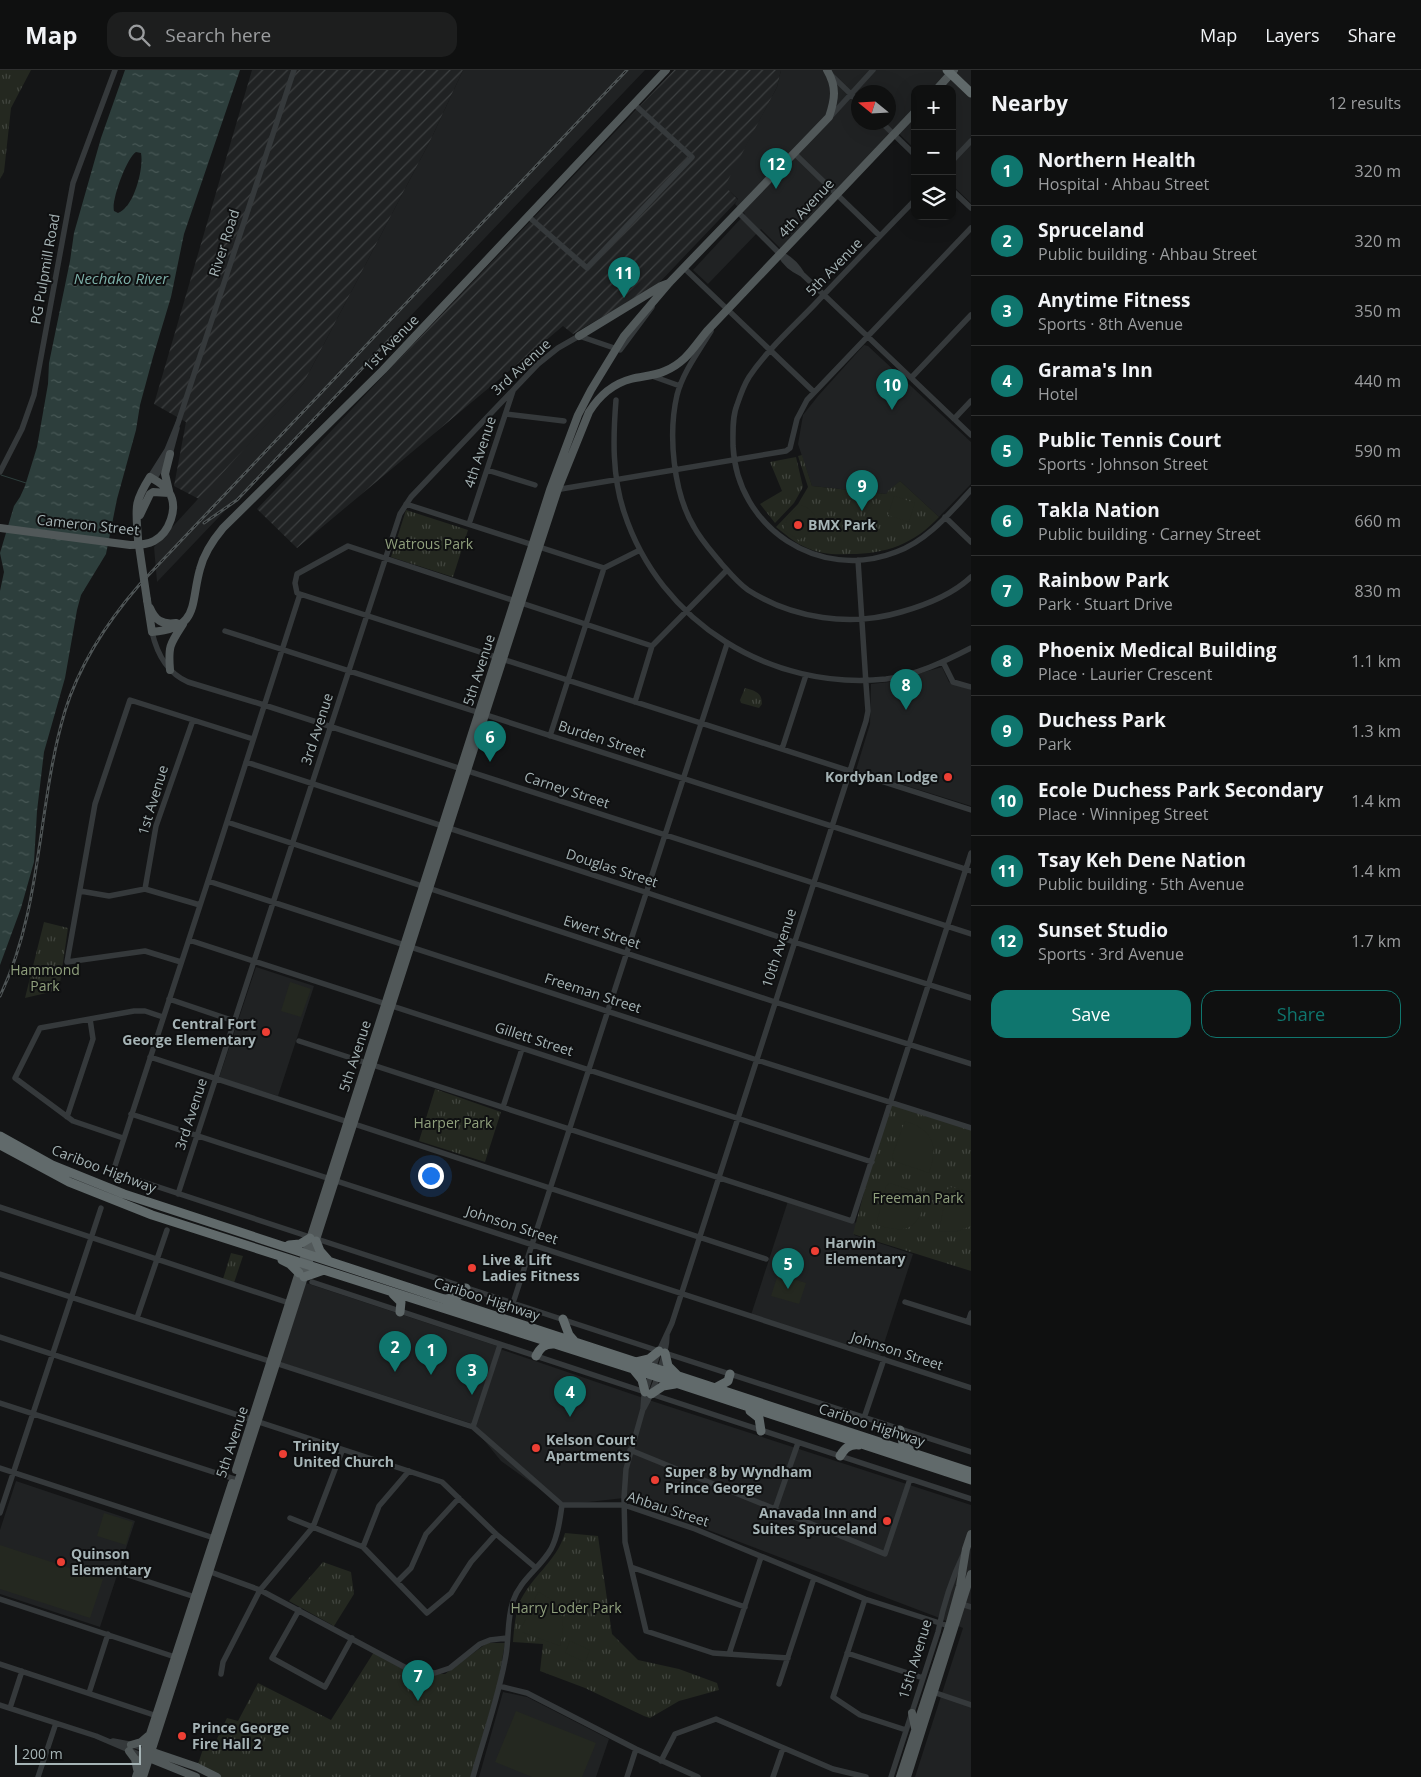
<!DOCTYPE html>
<meta charset="utf-8">
<style>
body{margin:0;font-family:"Open Sans",sans-serif;background:#1d1e1e;color:#f1f3f6}
.controls{position:absolute;right:15px;top:15px;display:grid;overflow:hidden;border-radius:10px;box-shadow:0 5px 20px #0002}
.controls button{width:45px;height:45px;display:grid;place-items:center;padding:0;border:0;border-bottom:1px solid #2f3030;background:#0f1010;color:#f1f3f6;font:25px sans-serif}
.compass{position:absolute;left:851px;top:15px;width:45px;height:45px;border-radius:50%;background:#0f1010;box-shadow:0 5px 20px #0002;rotate:288deg}
.scale{position:absolute;left:15px;bottom:12px;width:126px;box-sizing:border-box;padding-left:5px;border:2px solid #a6b4b6;border-top:0;font-size:14px;line-height:18px;white-space:nowrap;color:#a6b4b6;-webkit-text-stroke:4px #0f1011;paint-order:stroke}
.you{position:absolute;left:430px;top:1105px;width:18px;height:18px;margin:-12px;border:4px solid #fff;border-radius:50%;background:#1a73e8;box-shadow:0 0 0 8px #1a73e833}
.badge{display:grid;place-items:center;width:32px;height:32px;border-radius:50%;background:#0f766e;color:#fff;font-size:16px;font-weight:700}
.pin{position:absolute;translate:-50% -41px;filter:drop-shadow(0 1px 2px #0008)}
.pin::after{content:'';position:absolute;top:26px;width:18px;height:15px;background:inherit;clip-path:polygon(0 0,100% 0,50% 100%)}
.list{margin:0;padding:0;list-style:none}
h2{display:flex;justify-content:space-between;align-items:center;height:65px;margin:0;padding:0 20px;font-size:21px}
h2 small{font-size:16px;font-weight:400;color:#9b9d9f}
.list li{display:grid;grid-template-columns:32px 1fr auto;gap:15px;align-items:center;box-sizing:border-box;height:70px;padding:0 20px;border-top:1px solid #2f3030}
.list b{display:block;font-size:19px;white-space:nowrap}
.list p{margin:0;font-size:16px;white-space:nowrap;color:#9b9d9f}
.list em{font-size:16px;font-style:normal;color:#9b9d9f}
.actions{display:flex;gap:10px;padding:15px 20px}
.actions a{flex:1;padding:11px 0;border:1px solid #0f766e;border-radius:15px;text-align:center;font-size:18px;color:#0f766e}
.actions .main{background:#0f766e;color:#fff}
.icon{flex:none;width:28px;height:28px;fill:none;stroke:currentColor;stroke-width:2;stroke-linecap:round;stroke-linejoin:round}
.map{position:relative;flex:none;width:971px;height:1707px;overflow:hidden}
header{display:flex;align-items:center;gap:30px;box-sizing:border-box;height:70px;padding:0 25px;background:#0f1010;border-bottom:1px solid #2f3030}
header strong{font-size:24px}
nav{display:flex;gap:28px;margin-inline-start:auto;font-size:18px}
.search{width:350px;height:45px;background:#1d1e1e;display:flex;align-items:center;gap:12px;box-sizing:border-box;padding:0 18px;border-radius:15px;color:#9b9d9f;font-size:19px}
main{display:flex}
aside{flex:1;background:#0f1010}
.map>svg:first-child{display:block}
</style>
<header>
<strong>Map</strong>
<div class="search"><svg class="icon" aria-label="search" viewBox="0 0 24 24"><circle cx="10" cy="10" r="6"/><path d="M15 15l6 6"/></svg>Search here</div>
<nav><a>Map</a><a>Layers</a><a>Share</a></nav>
</header>
<main>
<div class="map">
<svg width="971" height="1707" viewBox="0 0 971 1707">
<defs>
<pattern id="industrial-furrows" width="10" height="10" patternUnits="userSpaceOnUse" patternTransform="scale(1.25)"><rect width="10" height="10" fill="#202223"/><path d="M-1 1l2-2M0 10L10 0M9 11l2-2" fill="none" stroke="#3d4041"/></pattern>
<pattern id="park-tufts" width="24" height="20" patternUnits="userSpaceOnUse" patternTransform="scale(1.25)"><rect width="24" height="20" fill="#242820"/><path d="M3 7l-1-3M5 7V3M7 7l1-3M15 17l-1-3M17 17v-4M19 17l1-3" fill="none" stroke="#41453e"/></pattern>
<pattern id="water-ripples" width="26" height="14" patternUnits="userSpaceOnUse" patternTransform="scale(1.25)"><rect width="26" height="14" fill="#2d3e3c"/><path d="M2 4q2-2 4 0t4 0M15 11q2-2 4 0t4 0" fill="none" stroke="#485856"/></pattern>
</defs>
<rect width="100%" height="100%" fill="#141516"/>
<path fill="#202223" fill-rule="evenodd" d="M463,0h182l-488,512 -3,-35 149,-163 128,-245z
M781,0h190v133l-19,-18v-96h-37v60l-21,-20 -113,120 -20,-20 -53,55 -15,-14 52,-56 -10,-10 3,-5 -14,-13 53,-99zM858,22h30v30h-30z
M864,275l4,1 103,96v42l-32,33 -39,-36 -14,13 -74,-8 -14,-42 5,-29 15,-19z
M942,597l7,15 22,8v116l-115,-36 14,-46 1,-40 18,-2z
M256,897l58,19 -36,110 -59,-18z
M788,1131l69,22 -3,12 59,19 -33,102 -129,-41z
M306,1213l191,63v2l158,54 316,103v272h-56l48,-149 -26,-11 -313,-119 -62,7 -61,-44 -31,-38 -190,-61z
M16,1411l119,40 -35,106 -100,-33v-64z
M503,1622l24,5 82,42 -13,38h-117z"/>
<path fill="url(#industrial-furrows)" d="M252,0h211l-32,69 -128,245 -104,115 -25,-13 12,-64 -32,-18z
M674,0h107l-4,17 -52,99 13,14 -81,85 -84,49 -10,-8 -266,222 -40,-39z"/>
<path fill="url(#park-tufts)" d="M0,0h31l-20,38 -7,64 -4,7z
M802,385l10,31 74,8 3,-4 11,-9 39,36c-25,27 -53,37 -89,37 -16,1 -30,0 -45,-7 -10,-4 -20,-13 -29,-20l22,-23 10,-17 -10,-31z
M796,387l7,30 -9,16 -19,20 -15,-19 22,-13 -12,-29z
M406,440l62,20 -15,47 -62,-20z
M745,618c10,3 17,4 17,16l-3,4 -18,-5 -1,-3z
M44,852l24,6 -9,62 -34,8z
M435,1019l66,23 -16,50 -66,-21z
M892,1032l79,25v144l-118,-37 19,-72z
M231,1183l12,3 -9,27 -11,-4z
M565,1463l33,3 14,98 26,26 41,9 38,14 2,7 -40,11 -29,17 -6,-2 -59,-28 -45,-17 3,-27 -30,-2c1,-13 2,-25 6,-38 11,-27 37,-41 46,-71z
M323,1492l28,10 3,22 -20,32 -45,-25z
M487,1573h18l-7,40 -27,94h-250l-23,-13 6,-18 9,1 14,-29 11,3 20,-38 73,37 43,-68 48,21 23,1z"/>
<path fill="#242820" d="M894,426l21,7 -6,19 -21,-7z
M799,436c8,-1 11,4 16,10l-5,16 -11,8 -16,-10 5,-13z
M290,912l21,7 -10,28 -20,-6z
M905,1051c28,9 34,24 24,52l-35,-12 -2,-5z
M890,1113l38,13c-12,34 -18,38 -52,29l10,-39z
M950,1117l21,5v34l-16,6 -16,-1 8,-41z
M778,1204l28,9 -7,21 -28,-8z
M104,1443l29,9 -7,23 -29,-9z
M0,1475l103,34 -13,39 -90,-29z
M538,1522c25,11 29,29 22,54l-38,-14v-5z
M570,1571l20,9 -5,12 -20,-9z
M516,1641l80,32 -14,34h-50l-37,-15z"/>
<path fill="url(#water-ripples)" fill-rule="evenodd" d="M125,0h115l-56,164 -13,63 -18,60 -13,48 -4,25 -19,69 -11,55 -25,41 -4,15 -12,68 -21,74 -7,59 -3,51 -13,46 -21,57v-374l4,-19 -4,-19 14,-47 6,-9 5,-11 12,-39 11,-63 1,-21 21,-102 4,-28 27,-95zM136,82l5,1c3,15 -7,55 -23,60l-4,-2c-3,-10 13,-54 22,-59z"/>
<g fill="none" stroke-linecap="round" stroke-linejoin="round">
<path stroke="#2d3e3c" stroke-width="1" d="M1,405l25,8"/>
<path stroke="#35393b" stroke-width="5.5" d="M831,5l27,26
M831,46l42,-46
M881,52l34,33
M794,83l86,83
M952,91l19,-20
M952,120l19,18
M915,130c-33,34 -67,69 -100,104 -22,23 -48,46 -66,73 -5,8 -9,19 -12,28 -5,12 -4,28 -4,41 4,82 86,136 163,106 31,-11 53,-38 75,-62
M738,142l42,42c5,10 12,15 22,20
M529,147l58,51 105,-111 -57,-52
M780,184c10,4 16,10 22,20l169,161
M684,198l130,124
M711,261c-12,20 -28,41 -34,64 -9,39 -4,97 17,132 7,13 18,25 27,36 8,9 17,20 27,27 45,29 103,37 153,22 25,-7 51,-17 70,-35
M652,306l28,10
M911,308l60,-63
M616,330c-3,37 -4,76 8,112 36,111 147,179 262,167 30,-4 58,-17 85,-31
M506,344l58,7
M954,349l17,-18
M487,400l48,15
M0,402l22,-43 12,-34 39,-212 42,-113
M150,407l17,-27 11,-27 116,-353
M154,409l16,-25 7,-26
M555,420l231,-39 4,-3 7,-29 10,-19 164,-172
M406,434l198,64 36,-18
M945,447l26,25
M469,454l44,-133
M300,524l-92,287 -95,291 197,65
M300,524l671,216
M300,524l-3,-1 -2,-10 2,-9 51,-28 304,100
M225,561l746,240
M152,562c5,22 15,41 36,50l76,23 707,229
M943,592l10,20 18,5
M635,632l17,-56 75,-76
M550,666l54,-168
M782,679l24,-74
M246,692l399,130 149,50 177,56
M227,752l548,180 196,62
M208,811l549,179 214,68
M145,819l11,-63 37,-106
M80,821l29,5 36,-7 55,16
M189,870l683,222
M181,892l-36,-11 -78,11 28,-158 35,-104 123,39
M169,929l65,22
M299,971l553,180 119,-368
M150,987l616,202
M503,1037l19,-58
M131,1044l840,274
M67,1047l26,-78 -3,-20
M123,1068l-50,-17 -58,-43 25,-50 94,-17h11l18,6
M178,1124l222,-680 11,-17 127,-133 20,-16 21,-12 41,14 32,-43
M0,1137l292,97
M317,1169l342,112
M0,1204l473,153 89,78h62l71,24 170,70 87,28
M312,1212l333,110
M905,1232l66,21
M513,1233l214,-659
M137,1248l30,-88
M968,1252l3,-9
M0,1267l442,145 54,52 40,34
M665,1283l306,99
M651,1324l320,105
M0,1333l238,77
M644,1338c9,-16 23,-54 23,-73
M864,1348l20,-59
M473,1357l27,-82
M630,1380l255,104 25,-75
M0,1398l217,71
M775,1439l23,-66
M0,1443l101,-305
M290,1448l73,29 64,66 24,-20 20,-31 25,-28
M363,1477l16,-41 30,-35
M631,1497l114,40
M205,1500l55,20 150,80 25,3 15,-5 30,-24 10,-4 17,-2
M128,1505l70,23
M397,1512l14,-14 15,-34 33,-36
M0,1529l178,59
M865,1529l-32,98 27,18 46,15
M958,1533l13,4
M299,1540l-27,48 53,29 27,-49
M847,1583l76,25
M729,1584l32,-97
M788,1588l-75,-5 -67,-22 -21,-89 -1,-44 2,-29 17,-60 1,-13 15,-45 13,-28 194,-602 2,-10 -2,-27 -8,-124
M0,1594l160,53
M221,1604l2,-12 37,-72 53,-63 29,-76
M779,1614l35,-106
M499,1616l28,7 109,56 62,28
M930,1621l41,14
M89,1623l19,-59
M0,1635l96,31 47,20
M10,1638l12,-37
M113,1671l16,3 16,5
M661,1691l14,-27 41,-15 117,50 33,8
M38,1707l18,-54
M473,1707c11,-40 26,-81 33,-122 3,-18 1,-36 7,-54 7,-21 27,-33 38,-52 7,-13 9,-30 11,-44
M627,1707l9,-28
M773,1707l10,-29
M891,1707l47,-145c5,-26 14,-54 26,-79"/>
<path stroke="#515859" stroke-width="8" d="M937,19l17,-19
M579,266l82,-50 8,-3
M169,421l-4,-17 5,-20
M140,445l10,-21 3,-2 16,1
M0,458l130,17c8,0 17,0 24,-4 15,-8 25,-33 15,-49 -4,-7 -12,-11 -19,-15 -17,27 -14,31 -12,62
M147,530l5,32c48,-4 38,-27 48,-63 4,-16 13,-29 23,-41l160,-158 283,-300
M150,538c5,12 12,17 26,15
M170,600c-2,-24 0,-26 13,-46
M304,1188l246,-768 28,-75 13,-25 33,-54 46,-54 159,-165c6,-18 8,-30 -2,-47
M236,1400l64,-201
M912,1643l3,15
M131,1675l10,-3 7,-6
M147,1680l50,17 20,10
M129,1681l6,8 2,10
M144,1686l52,21
M136,1707l96,-294
M143,1707l396,-1230 19,-58 31,-77c10,-16 23,-28 42,-33 12,-3 23,-3 34,-8 21,-9 28,-23 42,-40l208,-219
M900,1707l49,-151 11,-40 6,-37 5,-15
M907,1707l64,-203"/>
<path stroke="#616a6b" stroke-width="9" d="M947,0l24,23
M0,1066l52,29 72,29 847,278
M0,1075l69,37 83,33 481,154 338,111
M316,1171l4,10 8,9
M289,1175l11,-1 10,-6
M282,1190l8,4 9,9
M304,1207l20,-7
M393,1224l8,8 -1,10
M445,1229c9,0 16,-3 21,-11
M563,1249l6,16 6,7
M665,1283l3,13 9,9
M536,1286c4,-8 8,-12 17,-12
M636,1292l13,-3 10,-8
M633,1299l9,11 3,12
M715,1318l13,-7 2,-7
M651,1324l12,-8 12,-2
M750,1341l9,7 2,13
M900,1360l3,13 8,8
M840,1386c5,-8 9,-12 19,-11"/>
<g stroke="#4e5455" stroke-width="3">
<path id="rail" d="M204,453l33,-23 155,-163
M0,926c43,-89 37,-191 65,-285 15,-48 42,-89 75,-127l487,-514"/>
</g>
<use href="#rail" stroke="#0f1011" stroke-width="1" stroke-dasharray="4" stroke-linecap="butt"/>
<path stroke="#515859" stroke-width="8" d="M138,469l9,61"/>
</g>
<g fill="#ed3f34" stroke="#0f1011" stroke-width="2">
<circle cx="798" cy="455" r="5"/>
<circle cx="948" cy="707" r="5"/>
<circle cx="266" cy="962" r="5"/>
<circle cx="815" cy="1181" r="5"/>
<circle cx="472" cy="1198" r="5"/>
<circle cx="536" cy="1378" r="5"/>
<circle cx="283" cy="1384" r="5"/>
<circle cx="655" cy="1410" r="5"/>
<circle cx="887" cy="1451" r="5"/>
<circle cx="61" cy="1492" r="5"/>
<circle cx="182" cy="1666" r="5"/>
</g>
<g text-anchor="middle" stroke-width="4" stroke-linejoin="round" paint-order="stroke">
<g font-size="14" fill="#a6b4b6" stroke="#0f1011">
<text transform="translate(806 138) rotate(-47)" y="5">4th Avenue</text>
<text transform="translate(224 173) rotate(-72)" y="5">River Road</text>
<text transform="translate(834 197) rotate(-46)" y="5">5th Avenue</text>
<text transform="translate(45 199) rotate(-80)" y="5">PG Pulpmill Road</text>
<text transform="translate(391 273) rotate(-46)" y="5">1st Avenue</text>
<text transform="translate(521 297) rotate(-43)" y="5">3rd Avenue</text>
<text transform="translate(480 382) rotate(-72)" y="5">4th Avenue</text>
<text transform="translate(88 455) rotate(6)" y="5">Cameron Street</text>
<text transform="translate(479 600) rotate(-72)" y="5">5th Avenue</text>
<text transform="translate(317 659) rotate(-72)" y="5">3rd Avenue</text>
<text transform="translate(602 669) rotate(18)" y="5">Burden Street</text>
<text transform="translate(567 720) rotate(18)" y="5">Carney Street</text>
<text transform="translate(153 730) rotate(-73)" y="5">1st Avenue</text>
<text transform="translate(612 798) rotate(18)" y="5">Douglas Street</text>
<text transform="translate(602 862) rotate(18)" y="5">Ewert Street</text>
<text transform="translate(779 878) rotate(-72)" y="5">10th Avenue</text>
<text transform="translate(593 923) rotate(18)" y="5">Freeman Street</text>
<text transform="translate(534 969) rotate(18)" y="5">Gillett Street</text>
<text transform="translate(355 986) rotate(-72)" y="5">5th Avenue</text>
<text transform="translate(191 1044) rotate(-72)" y="5">3rd Avenue</text>
<text transform="translate(104 1099) rotate(21)" y="5">Cariboo Highway</text>
<text transform="translate(512 1155) rotate(18)" y="5">Johnson Street</text>
<text transform="translate(487 1229) rotate(18)" y="5">Cariboo Highway</text>
<text transform="translate(897 1281) rotate(18)" y="5">Johnson Street</text>
<text transform="translate(872 1355) rotate(18)" y="5">Cariboo Highway</text>
<text transform="translate(232 1372) rotate(-72)" y="5">5th Avenue</text>
<text transform="translate(668 1439) rotate(18)" y="5">Ahbau Street</text>
<text transform="translate(915 1589) rotate(-73)" y="5">15th Avenue</text>
</g>
<g font-size="14" font-weight="bold" fill="#a6b4b6" stroke="#0f1011" text-anchor="start">
<text x="808" y="460">BMX Park</text>
<text x="938" y="712" text-anchor="end">Kordyban Lodge</text>
<text x="256" y="959" text-anchor="end">Central Fort<tspan x="256" dy="16">George Elementary</tspan></text>
<text x="825" y="1178">Harwin<tspan x="825" dy="16">Elementary</tspan></text>
<text x="482" y="1195">Live &amp; Lift<tspan x="482" dy="16">Ladies Fitness</tspan></text>
<text x="546" y="1375">Kelson Court<tspan x="546" dy="16">Apartments</tspan></text>
<text x="293" y="1381">Trinity<tspan x="293" dy="16">United Church</tspan></text>
<text x="665" y="1407">Super 8 by Wyndham<tspan x="665" dy="16">Prince George</tspan></text>
<text x="877" y="1448" text-anchor="end">Anavada Inn and<tspan x="877" dy="16">Suites Spruceland</tspan></text>
<text x="71" y="1489">Quinson<tspan x="71" dy="16">Elementary</tspan></text>
<text x="192" y="1663">Prince George<tspan x="192" dy="16">Fire Hall 2</tspan></text>
</g>
<g font-size="14" fill="#90a07d" stroke="#0f1011">
<text x="429" y="479">Watrous Park</text>
<text x="45" y="905">Hammond<tspan x="45" dy="16">Park</tspan></text>
<text x="453" y="1058">Harper Park</text>
<text x="918" y="1133">Freeman Park</text>
<text x="566" y="1543">Harry Loder Park</text>
</g>
<g font-size="15" font-style="italic" fill="#7db0a9" stroke="#0f1011">
<text x="121" y="214">Nechako River</text>
</g>
</g>
</svg>
<div class="controls">
<button>+</button>
<button>−</button>
<button><svg class="icon" aria-label="layers" viewBox="0 0 24 24"><path d="M12 4l9 5-9 5-9-5zM3 14l9 5 9-5"/></svg></button>
</div>
<svg class="compass" viewBox="-18 -18 36 36"><path d="M0-13l5 13h-10z" fill="#e53935"/><path d="M0 13l5-13h-10z" fill="#9b9d9f"/></svg>
<div class="scale">200 m</div>
<div class="you"></div>
<div class="pin badge" style="left:431px;top:1305px">1</div>
<div class="pin badge" style="left:395px;top:1302px">2</div>
<div class="pin badge" style="left:472px;top:1325px">3</div>
<div class="pin badge" style="left:570px;top:1347px">4</div>
<div class="pin badge" style="left:788px;top:1219px">5</div>
<div class="pin badge" style="left:490px;top:692px">6</div>
<div class="pin badge" style="left:418px;top:1631px">7</div>
<div class="pin badge" style="left:906px;top:640px">8</div>
<div class="pin badge" style="left:862px;top:441px">9</div>
<div class="pin badge" style="left:892px;top:340px">10</div>
<div class="pin badge" style="left:624px;top:228px">11</div>
<div class="pin badge" style="left:776px;top:119px">12</div>
</div>
<aside>
<h2>Nearby<small>12 results</small></h2>
<ul class="list">
<li><span class="badge">1</span><div><b>Northern Health</b><p>Hospital · Ahbau Street</p></div><em>320 m</em></li>
<li><span class="badge">2</span><div><b>Spruceland</b><p>Public building · Ahbau Street</p></div><em>320 m</em></li>
<li><span class="badge">3</span><div><b>Anytime Fitness</b><p>Sports · 8th Avenue</p></div><em>350 m</em></li>
<li><span class="badge">4</span><div><b>Grama's Inn</b><p>Hotel</p></div><em>440 m</em></li>
<li><span class="badge">5</span><div><b>Public Tennis Court</b><p>Sports · Johnson Street</p></div><em>590 m</em></li>
<li><span class="badge">6</span><div><b>Takla Nation</b><p>Public building · Carney Street</p></div><em>660 m</em></li>
<li><span class="badge">7</span><div><b>Rainbow Park</b><p>Park · Stuart Drive</p></div><em>830 m</em></li>
<li><span class="badge">8</span><div><b>Phoenix Medical Building</b><p>Place · Laurier Crescent</p></div><em>1.1 km</em></li>
<li><span class="badge">9</span><div><b>Duchess Park</b><p>Park</p></div><em>1.3 km</em></li>
<li><span class="badge">10</span><div><b>Ecole Duchess Park Secondary</b><p>Place · Winnipeg Street</p></div><em>1.4 km</em></li>
<li><span class="badge">11</span><div><b>Tsay Keh Dene Nation</b><p>Public building · 5th Avenue</p></div><em>1.4 km</em></li>
<li><span class="badge">12</span><div><b>Sunset Studio</b><p>Sports · 3rd Avenue</p></div><em>1.7 km</em></li>
</ul>
<div class="actions"><a class="main">Save</a><a>Share</a></div>
</aside>
</main>
